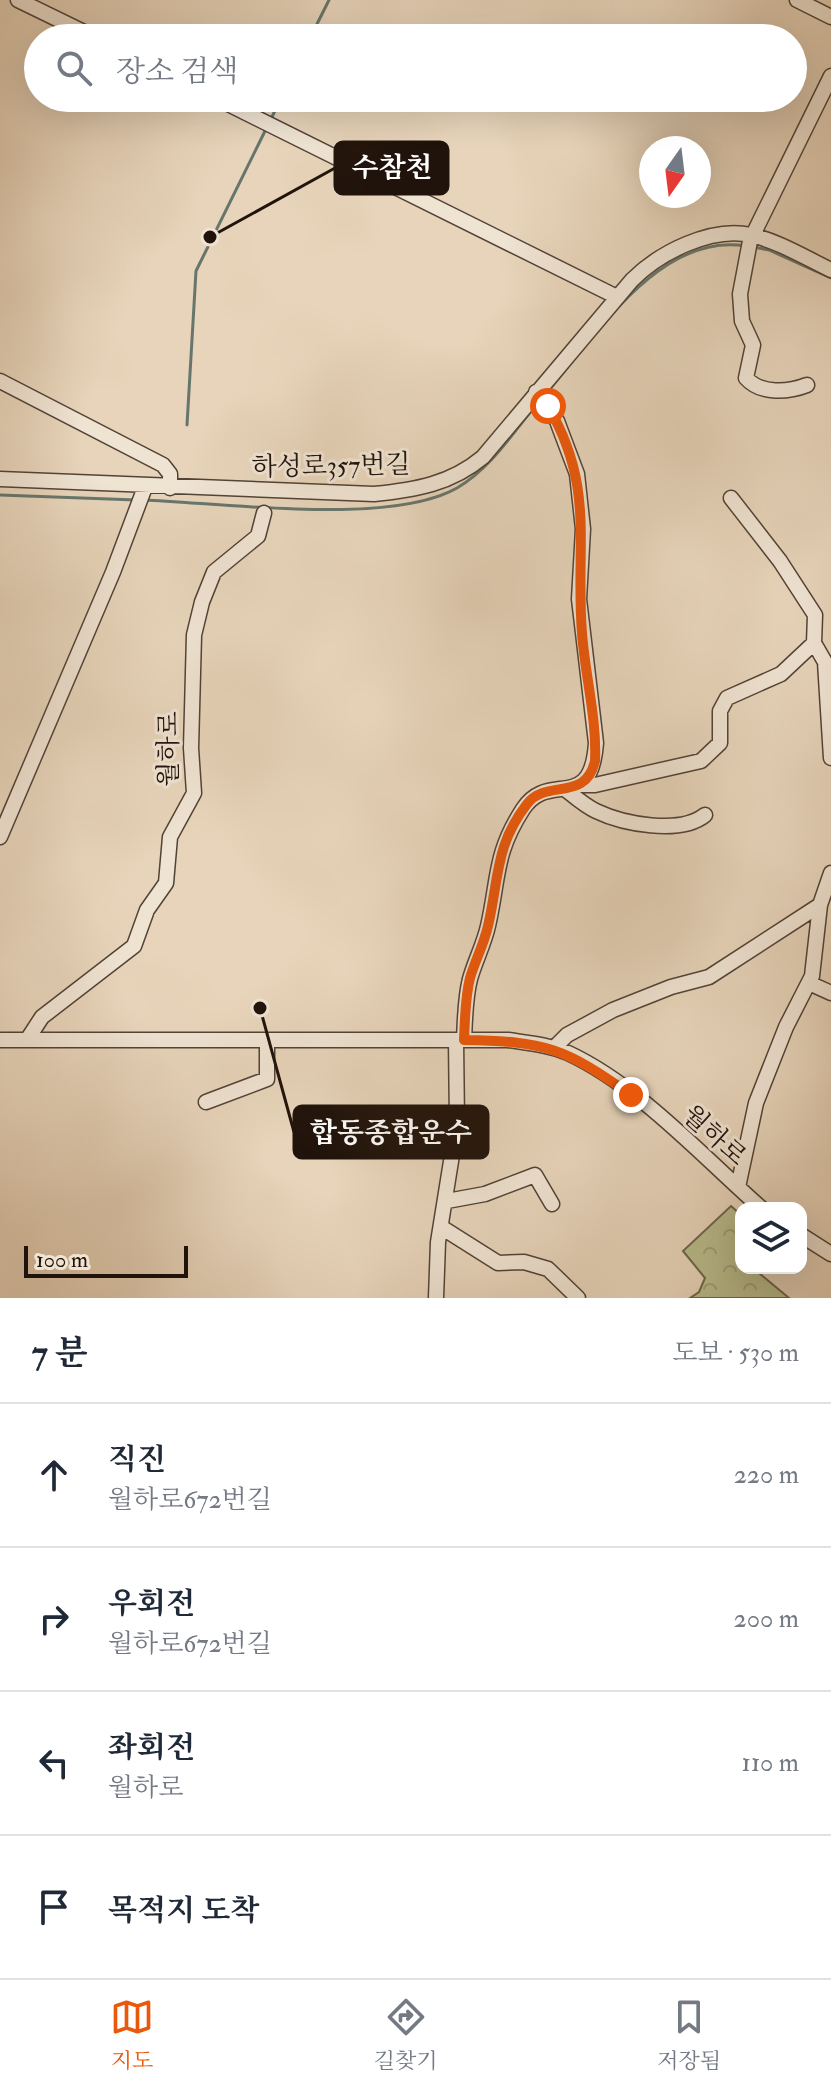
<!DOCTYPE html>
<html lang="ko">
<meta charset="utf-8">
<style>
body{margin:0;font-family:"IM FELL Double Pica","Noto Serif KR",serif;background:#f2f2f3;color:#1f2937}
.controls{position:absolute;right:24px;bottom:24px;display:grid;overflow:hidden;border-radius:16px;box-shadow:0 8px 32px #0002}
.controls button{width:72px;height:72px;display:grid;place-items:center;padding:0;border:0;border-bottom:2px solid #e0e1e3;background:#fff;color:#1f2937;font:40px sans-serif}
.compass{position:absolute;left:639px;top:136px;width:72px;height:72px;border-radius:50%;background:#fff;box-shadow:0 8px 32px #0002;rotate:194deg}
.scale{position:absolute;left:24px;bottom:20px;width:164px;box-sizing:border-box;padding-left:8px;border:4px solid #20130b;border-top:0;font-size:22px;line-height:28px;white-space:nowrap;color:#20130b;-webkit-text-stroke:6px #efe3d2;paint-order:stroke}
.stop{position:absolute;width:24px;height:24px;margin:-18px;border:6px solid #ea580c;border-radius:50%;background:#fff}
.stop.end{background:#ea580c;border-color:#fff;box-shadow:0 2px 8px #0008}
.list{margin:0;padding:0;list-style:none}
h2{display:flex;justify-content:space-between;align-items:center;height:104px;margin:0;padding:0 32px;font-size:34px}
h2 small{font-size:26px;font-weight:400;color:#747a83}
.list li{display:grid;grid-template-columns:52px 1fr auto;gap:24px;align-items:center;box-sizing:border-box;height:144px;padding:0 32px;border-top:2px solid #e0e1e3}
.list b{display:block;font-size:30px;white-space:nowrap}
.list p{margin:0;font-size:26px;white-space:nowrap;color:#747a83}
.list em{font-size:26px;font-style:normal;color:#747a83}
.icon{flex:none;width:44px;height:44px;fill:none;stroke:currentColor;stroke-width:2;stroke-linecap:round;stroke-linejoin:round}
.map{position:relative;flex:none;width:831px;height:1298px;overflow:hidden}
.search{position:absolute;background:#fff;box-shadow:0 8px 32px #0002;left:24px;right:24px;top:24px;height:88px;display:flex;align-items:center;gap:20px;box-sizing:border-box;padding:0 28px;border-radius:44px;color:#747a83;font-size:30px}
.sheet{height:680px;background:#fff}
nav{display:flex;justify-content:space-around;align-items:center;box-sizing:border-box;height:112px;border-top:2px solid #e0e1e3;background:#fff;font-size:22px;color:#747a83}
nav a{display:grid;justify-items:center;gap:4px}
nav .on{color:#ea580c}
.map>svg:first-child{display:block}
</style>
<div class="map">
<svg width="831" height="1298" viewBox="0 0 831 1298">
<defs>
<pattern id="forest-crowns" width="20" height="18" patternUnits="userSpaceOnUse" patternTransform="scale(2)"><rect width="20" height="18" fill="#b9bc8d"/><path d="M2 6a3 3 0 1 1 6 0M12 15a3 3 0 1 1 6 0" fill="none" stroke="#9fa178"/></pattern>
</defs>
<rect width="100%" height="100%" fill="#e7d4ba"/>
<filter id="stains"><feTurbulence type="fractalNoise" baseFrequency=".0025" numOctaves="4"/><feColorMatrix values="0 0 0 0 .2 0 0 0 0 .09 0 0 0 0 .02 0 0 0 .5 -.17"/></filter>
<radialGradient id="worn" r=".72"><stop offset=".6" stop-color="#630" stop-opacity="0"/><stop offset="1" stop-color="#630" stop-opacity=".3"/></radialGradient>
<path fill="url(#forest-crowns)" stroke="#6c684c" stroke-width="2" d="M731,1206l10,9v53h12l36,30h-99l9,-6 6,-14 -22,-27z"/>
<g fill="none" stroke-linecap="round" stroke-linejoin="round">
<path stroke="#67766c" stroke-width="3" d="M310,38l19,-38
M271,119l10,-21
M753,247l16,3 62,28
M544,396c49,-56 115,-165 202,-150
M187,425l9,-154 70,-142
M0,495l136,5
M144,500c79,3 247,26 313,-12 33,-19 55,-54 79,-83"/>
<g stroke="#524337" stroke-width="17">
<path id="minor" d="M18,0l78,38
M797,0l34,17
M216,98l401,199
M0,381l163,84 7,9v14
M807,385c-18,7 -46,10 -61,-7l7,-33 -11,-24 -2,-27 10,-53 81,-165
M0,479l374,15c41,-4 77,-10 109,-37l149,-177c27,-27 79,-54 119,-45 27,6 55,23 80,35
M731,498l49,63 35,54 -1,28 11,19 6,96
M580,785h15l106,-24 19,-18v-32l7,-13 54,-24 33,-31
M565,789c10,8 20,17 31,22 27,13 84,24 109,4
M0,837l113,-265 32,-85
M809,983l22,10
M0,1040h508c20,3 42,5 60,13 71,33 135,104 193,155
M27,1040l15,-23 92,-71 13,-36 19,-27 4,-46 24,-44 -3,-45 3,-113 8,-33 12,-30 44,-36 6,-23
M464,1040c1,-20 1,-42 6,-61 5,-18 14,-35 18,-53 11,-48 6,-72 35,-117 26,-40 68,6 73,-66l-17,-144 4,-70 -6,-55 -20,-53 -21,-29
M554,1048l13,-13 46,-25 58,-23 38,-10 111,-72
M206,1102l61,-23v-37
M738,1187l18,-84 30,-76 26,-51 8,-71 11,-32
M447,1201l38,-7 50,-19 17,29
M441,1227l57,36 26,-1 24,7 30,29
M801,1235l30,19
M436,1298l2,-56 19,-118 -1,-84"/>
</g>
<use href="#minor" stroke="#efe3d2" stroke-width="14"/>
</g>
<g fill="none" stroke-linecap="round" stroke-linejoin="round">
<path stroke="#ea580c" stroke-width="10" d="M548,406c48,83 27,138 34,227 3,42 15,86 13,128 -10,42 -48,17 -68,43 -32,41 -28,75 -39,122 -4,18 -13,35 -18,52 -5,20 -5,42 -6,62 81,1 101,8 167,55"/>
</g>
<g text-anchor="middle" stroke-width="6" stroke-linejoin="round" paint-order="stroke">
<g font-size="26" fill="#20130b" stroke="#efe3d2">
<text transform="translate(331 465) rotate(-1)" y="9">하성로357번길</text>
<text transform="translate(168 749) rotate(-90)" y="9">월하로</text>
<text transform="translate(715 1135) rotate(42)" y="9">월하로</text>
</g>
</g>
<path fill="none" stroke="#20130b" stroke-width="3" d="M210 237L335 168M260 1008L294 1132"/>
<g fill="#20130b" stroke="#efe3d2" stroke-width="3">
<circle cx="210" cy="237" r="8"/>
<circle cx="260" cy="1008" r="8"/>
</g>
<g fill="#20130b" stroke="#20130b" stroke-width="3">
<rect x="335" y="142" width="113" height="52" rx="8"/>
<rect x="294" y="1106" width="194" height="52" rx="8"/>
</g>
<g font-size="28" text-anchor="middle" font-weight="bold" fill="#fff">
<text x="392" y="177">수참천</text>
<text x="391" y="1142">합동종합운수</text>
</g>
<rect width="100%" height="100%" filter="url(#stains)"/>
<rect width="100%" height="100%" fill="url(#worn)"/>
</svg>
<div class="controls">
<button><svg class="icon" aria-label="layers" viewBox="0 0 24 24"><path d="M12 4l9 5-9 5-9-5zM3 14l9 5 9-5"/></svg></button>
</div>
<svg class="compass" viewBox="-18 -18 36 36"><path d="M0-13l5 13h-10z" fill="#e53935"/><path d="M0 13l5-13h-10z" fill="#747a83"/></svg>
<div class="scale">100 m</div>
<div class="stop" style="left:548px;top:406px"></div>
<div class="stop end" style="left:631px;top:1095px"></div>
<div class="search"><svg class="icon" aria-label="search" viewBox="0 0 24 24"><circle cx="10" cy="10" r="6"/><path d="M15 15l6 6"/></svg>장소 검색</div>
</div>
<section class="sheet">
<h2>7 분<small>도보 · 530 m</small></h2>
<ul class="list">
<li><svg class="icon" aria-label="ahead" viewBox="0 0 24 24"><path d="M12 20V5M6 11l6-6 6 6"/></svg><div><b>직진</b><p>월하로672번길</p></div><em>220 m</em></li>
<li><svg class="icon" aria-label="right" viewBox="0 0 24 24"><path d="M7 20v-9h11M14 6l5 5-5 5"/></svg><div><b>우회전</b><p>월하로672번길</p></div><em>200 m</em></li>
<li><svg class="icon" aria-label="left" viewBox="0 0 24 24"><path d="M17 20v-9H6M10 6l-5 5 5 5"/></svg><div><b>좌회전</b><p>월하로</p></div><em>110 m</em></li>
<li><svg class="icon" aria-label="arrive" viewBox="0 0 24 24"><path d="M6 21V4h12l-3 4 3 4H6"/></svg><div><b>목적지 도착</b></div></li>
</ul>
</section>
<nav>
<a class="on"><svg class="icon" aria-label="map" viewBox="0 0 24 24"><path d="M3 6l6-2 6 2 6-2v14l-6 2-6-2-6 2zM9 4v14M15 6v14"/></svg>지도</a>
<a><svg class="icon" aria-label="directions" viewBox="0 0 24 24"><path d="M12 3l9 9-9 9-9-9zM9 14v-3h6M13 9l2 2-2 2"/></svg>길찾기</a>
<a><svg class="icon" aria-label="saved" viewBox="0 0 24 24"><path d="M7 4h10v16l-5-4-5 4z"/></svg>저장됨</a>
</nav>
